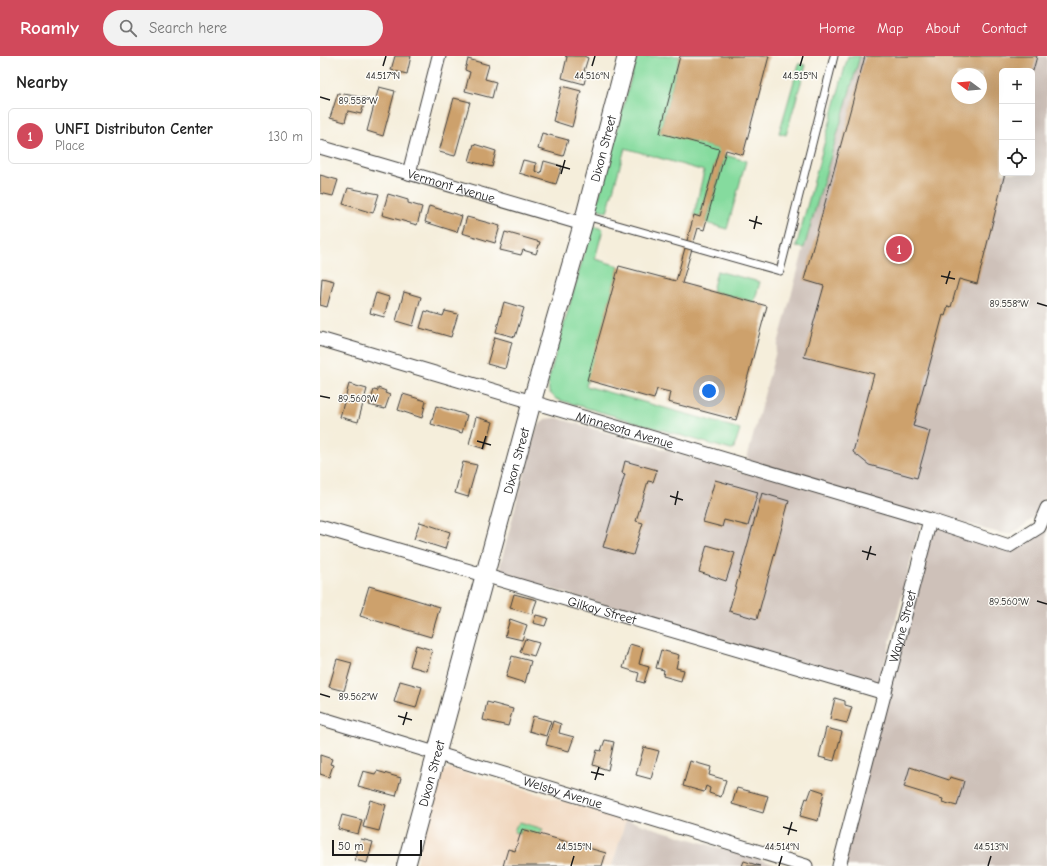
<!DOCTYPE html>
<meta charset="utf-8">
<style>
body{margin:0;font-family:"Comic Neue",sans-serif;background:#f2f2f2;color:#222}
.controls{position:absolute;right:12px;top:12px;display:grid;overflow:hidden;border-radius:6px;box-shadow:0 4px 16px #0002}
.controls button{width:36px;height:36px;display:grid;place-items:center;padding:0;border:0;border-bottom:1px solid #e0e0e0;background:#fff;color:#222;font:20px sans-serif}
.compass{position:absolute;left:631px;top:12px;width:36px;height:36px;border-radius:50%;background:#fff;box-shadow:0 4px 16px #0002;rotate:286deg}
.scale{position:absolute;left:12px;bottom:10px;width:90px;box-sizing:border-box;padding-left:4px;border:2px solid #1c1c1c;border-top:0;font-size:11px;line-height:14px;white-space:nowrap;color:#1c1c1c;-webkit-text-stroke:3px #fdfcf7;paint-order:stroke}
.you{position:absolute;left:389px;top:335px;width:14px;height:14px;margin:-10px;border:3px solid #fff;border-radius:50%;background:#1a73e8;box-shadow:0 0 0 6px #1a73e833}
.badge{display:grid;place-items:center;width:26px;height:26px;border-radius:50%;background:#d1495b;color:#fff;font-size:13px;font-weight:700}
.pin{position:absolute;translate:-50% -50%;border:2px solid #fff;box-shadow:0 1px 4px #0006}
.list{margin:0;padding:0;list-style:none}
h2{display:flex;justify-content:space-between;align-items:center;height:52px;margin:0;padding:0 16px;font-size:17px}
h2 small{font-size:13px;font-weight:400;color:#767676}
.list li{display:grid;grid-template-columns:26px 1fr auto;gap:12px;align-items:center;box-sizing:border-box;height:56px;margin:0 8px 8px;padding:0 8px;border:1px solid #e0e0e0;border-radius:6px}
.list b{display:block;font-size:15px;white-space:nowrap}
.list p{margin:0;font-size:13px;white-space:nowrap;color:#767676}
.list em{font-size:13px;font-style:normal;color:#767676}
.icon{flex:none;width:22px;height:22px;fill:none;stroke:currentColor;stroke-width:2;stroke-linecap:round;stroke-linejoin:round}
.map{position:relative;flex:none;width:727px;height:810px;overflow:hidden}
header{display:flex;align-items:center;gap:24px;box-sizing:border-box;height:56px;padding:0 20px;background:#d1495b;color:#fff}
header strong{font-size:19px}
nav{display:flex;gap:22px;margin-inline-start:auto;font-size:14px}
.search{width:280px;height:36px;background:#f2f2f2;display:flex;align-items:center;gap:10px;box-sizing:border-box;padding:0 14px;border-radius:22px;color:#767676;font-size:15px}
main{display:flex}
aside{flex:1;background:#fff}
.map>svg:first-child{display:block}
</style>
<header>
<strong>Roamly</strong>
<div class="search"><svg class="icon" aria-label="search" viewBox="0 0 24 24"><circle cx="10" cy="10" r="6"/><path d="M15 15l6 6"/></svg>Search here</div>
<nav><a>Home</a><a>Map</a><a>About</a><a>Contact</a></nav>
</header>
<main>
<aside>
<h2>Nearby<small></small></h2>
<ul class="list">
<li><span class="badge">1</span><div><b>UNFI Distributon Center</b><p>Place</p></div><em>130 m</em></li>
</ul>
</aside>
<div class="map">
<svg width="727" height="810" viewBox="0 0 727 810">
<rect width="100%" height="100%" fill="#fdfcf7"/>
<filter id="ink" filterUnits="userSpaceOnUse"><feTurbulence type="fractalNoise" baseFrequency=".025" numOctaves="2"/><feDisplacementMap in="SourceGraphic" scale="8" xChannelSelector="R" yChannelSelector="G"/><feConvolveMatrix kernelMatrix="1 2 1 2 8 2 1 2 1" color-interpolation-filters="sRGB"/></filter>
<filter id="wash" filterUnits="userSpaceOnUse"><feTurbulence type="fractalNoise" baseFrequency=".012" numOctaves="4" result="noise"/><feDisplacementMap in="SourceGraphic" scale="16" xChannelSelector="R" yChannelSelector="G"/><feGaussianBlur stdDeviation="0.9" result="paint"/><feColorMatrix in="noise" values="0 0 0 0 0 0 0 0 0 0 0 0 0 0 0 0 0 1.4 0 .05"/><feComposite in="paint" operator="in"/></filter>
<g filter="url(#wash)">
<rect width="100%" height="100%" fill="#f5eedb"/>
<path fill="#f0d5bc" d="M130,712l176,52 -14,46h-197l25,-90 2,-4z"/>
<path fill="#cec1b9" fill-rule="evenodd" d="M536,0h191v436l-10,21 -5,6 -13,10 -10,5 -9,-1 -16,-4 -60,-20 -43,169 -6,7 -371,-110 -4,-9 33,-127 3,-10 9,-10 12,-1 186,55zM682,15h30v102h-30zM637,18h24v24h-24z
M727,452v358h-208l91,-346 79,26 16,-9z
M306,764l155,46h-169z"/>
<path fill="#85db9e" stroke="#507c5d" d="M317,0h43l-20,76 59,17 -19,68 -6,-2 10,-44 -79,-23 -18,64 -11,-4z
M528,0h12l-56,192 -8,-1z
M479,8l7,1 -20,70 -7,-2z
M405,99l21,6 -19,68 -21,-6z
M272,170l11,3 -8,30 24,7 -33,120 154,43 -6,19 -3,2 -175,-51 -7,-7 -1,-11z
M397,215l43,11 -6,20 -42,-11z
M200,766l23,7 -3,6 -18,-6 -2,5 -6,-2 2,-6z"/>
<g id="blocks">
<path fill="#cda16c" fill-rule="evenodd" d="M75,0h16l-4,18 -16,-4z
M245,0h19l4,2 -4,13 3,1 -3,12 -22,-6 5,-21z
M360,0h89l-26,99 -17,-5 -22,80 -6,-2 -16,55 85,23 -31,114 -68,-18 2,-10 -13,-3 -3,10 -67,-19 32,-114 57,15 18,-66 6,2 19,-68 -59,-16z
M545,0h172l-4,15h-31v102h3l-28,111 -18,-5 -8,28 -3,-1 -3,10 -2,-1 -30,111 17,5 -13,47 -48,-13 -16,-13 21,-78 -70,-17 20,-71 -20,-6zM637,18h24v24h-24z
M148,3l21,6 -4,14 11,3 -4,16 -27,-7 5,-19 -5,-2z
M242,30l19,5 -9,36 -19,-6z
M59,31l16,4 -12,45 -16,-5z
M18,37l28,5 -5,16 -13,-3 -3,11 -15,-4z
M134,42l16,4 -15,54 -16,-4z
M222,77l26,7 -5,16 -25,-7z
M154,88l22,7 -4,16 -23,-6z
M203,104l13,3 -1,8 6,2 3,-12 18,5 -6,18 -37,-11z
M0,119l18,5 -5,16 -13,-3z
M28,132l31,6 -6,19 -30,-9z
M68,138l20,6v3l14,4 -5,18 -35,-10z
M109,150l33,10 -5,16 -32,-10z
M147,161l33,9 -5,17 -33,-10z
M185,176l35,10 -4,12 -13,-4 -2,5 -21,-5z
M2,222l12,3 -7,26 -7,-2z
M84,236l17,5 -8,29 -17,-5z
M56,237l13,4 -5,20 -14,-4z
M184,246l20,6 -9,29 -19,-5z
M105,255l18,5 2,-5 13,3 -7,23 -31,-9z
M175,281l17,5 -7,27 -18,-5z
M29,328l18,5 -9,33 -18,-5z
M58,332l8,3 -1,2 5,2 -5,14 -16,-4 5,-15 4,1z
M83,338l23,7 -4,17 -24,-8z
M116,350l31,9 -5,18 -31,-9z
M156,361l17,5 -8,27 -16,-5z
M305,405l32,9 -4,12 -5,-1 -12,40 7,2 -10,32 -30,-8 22,-73 -3,-1z
M143,406l14,3 -9,32 -13,-4z
M395,424l43,12 -10,34 -24,-6 -2,7 -19,-5z
M442,437l27,8 -32,118 -28,-8z
M100,466l30,10 -5,17 -31,-10z
M387,489l28,8 -9,28 -27,-9z
M49,530l71,21 -9,30 -71,-21z
M194,538l23,6 -5,14 -22,-6z
M216,559l12,3 -3,8 -12,-3z
M190,563l17,6 -5,15 -17,-4z
M205,583l14,4 -5,13 -14,-4z
M310,588l13,4 -4,16 10,3 -5,16 -7,-2 2,-8 -16,-5z
M96,589l16,5 -5,21 -17,-5z
M341,594l18,5 -3,13 8,2 -3,11 -18,-5 1,-6 -8,-2z
M192,600l19,5 -6,22 -19,-6z
M17,603l15,4 -8,28 -15,-4z
M80,625l22,6 -6,21 -22,-6z
M515,642l10,3v4l7,2 -5,16 -17,-4z
M167,646l26,7 -5,17 -25,-6z
M213,660l18,5 -5,15 -17,-5z
M233,665l8,3 -2,9 15,4 -5,14 -23,-6z
M506,672l16,4 -8,29 -15,-4z
M285,684l9,2 -6,28 -15,-5 4,-15 4,1z
M324,691l15,4 -8,28 -15,-4z
M0,699l12,4 -2,5 3,1 -4,12 -9,-3z
M370,705l21,6 -2,8 17,5 -5,17 -12,-4 1,-5 -4,-2 -2,6 -21,-6z
M590,711l39,13 1,-3 14,4 -7,25 -15,-4 1,-3 -39,-12z
M43,715l12,3 2,-3 24,7 -5,18 -38,-10z
M417,732l31,8 -5,17 -31,-9z
M492,732l12,4 -6,29 -18,-5 6,-18 2,1z
M50,744l16,5 -7,26 -16,-4z
M22,759l20,5 -4,14 -20,-5z
M202,773l84,24 -4,13h-99l5,-17 7,2z
M41,783l12,3 -6,21 -12,-3z
M424,805l16,5h-18z"/>
</g>
</g>
<g filter="url(#ink)">
<use href="#blocks" fill-opacity="0" stroke="#3d3c39" stroke-width="1"/>
<g fill="none" stroke-linecap="round" stroke-linejoin="round">
<g stroke="#3d3c39" stroke-width="9">
<path id="lane" d="M266,160l194,55 54,-215"/>
</g>
<g stroke="#3d3c39" stroke-width="15">
<g id="street">
<path id="s1" d="M0,91l263,77"/>
<path d="M89,117l30,-117"/>
<path id="s2" d="M0,283l610,181 79,26 30,-19 8,-19"/>
<path id="s3" d="M0,471l565,166"/>
<path id="s4" d="M0,662l486,148"/>
<path id="s5" d="M519,810l91,-346"/>
</g>
</g>
<g stroke="#3d3c39" stroke-width="20">
<g id="secondary">
<path id="s6" d="M86,810l126,-465 51,-177 44,-168"/>
</g>
</g>
<use href="#lane" stroke="#fff" stroke-width="7"/>
<use href="#street" stroke="#fff" stroke-width="13"/>
<use href="#secondary" stroke="#fff" stroke-width="18"/>
</g>
</g>
<path fill="none" stroke="#1c1c1c" stroke-width="1.5" d="M63,10l3,-10M272,10l3,-10M480,10l3,-10M0,41l10,3M236,109l14,4M241,118l4,-14M429,164l13,4M434,173l3,-13M621,220l14,3M626,228l4,-13M717,247l10,3M0,340l10,2M157,385l14,4M162,393l4,-13M350,440l13,4M355,449l3,-14M542,495l14,4M547,504l4,-14M717,545l10,3M0,638l10,3M78,660l14,4M83,669l4,-13M271,716l13,3M275,724l4,-13M463,771l14,4M468,779l4,-13M251,810l3,-10M459,810l3,-10M668,810l3,-10"/>
<g text-anchor="middle" stroke-width="3" stroke-linejoin="round" paint-order="stroke">
<g font-size="13" fill="#1c1c1c" stroke="#fdfcf7">
<text dy="5" stroke="none"><textPath href="#s6" startOffset="744">Dixon Street</textPath></text>
<text dy="5" stroke="none"><textPath href="#s1" startOffset="137">Vermont Avenue</textPath></text>
<text dy="5" stroke="none"><textPath href="#s2" startOffset="318">Minnesota Avenue</textPath></text>
<text dy="5" stroke="none"><textPath href="#s6" startOffset="420">Dixon Street</textPath></text>
<text dy="5" stroke="none"><textPath href="#s3" startOffset="294">Gilkay Street</textPath></text>
<text dy="5" stroke="none"><textPath href="#s5" startOffset="248">Wayne Street</textPath></text>
<text dy="5" stroke="none"><textPath href="#s6" startOffset="96">Dixon Street</textPath></text>
<text dy="5" stroke="none"><textPath href="#s4" startOffset="254">Welsby Avenue</textPath></text>
</g>
</g>
<g font-size="10" text-anchor="middle" fill="#1c1c1c" stroke="#fdfcf7" stroke-width="3" stroke-linejoin="round" paint-order="stroke">
<text x="63" y="23">44.517°N</text>
<text x="272" y="23">44.516°N</text>
<text x="480" y="23">44.515°N</text>
<text x="38" y="48">89.558°W</text>
<text x="689" y="251">89.558°W</text>
<text x="38" y="346">89.560°W</text>
<text x="689" y="549">89.560°W</text>
<text x="38" y="644">89.562°W</text>
<text x="254" y="794">44.515°N</text>
<text x="462" y="794">44.514°N</text>
<text x="671" y="794">44.513°N</text>
</g>
</svg>
<div class="controls">
<button>+</button>
<button>−</button>
<button><svg class="icon" aria-label="locate" viewBox="0 0 24 24"><circle cx="12" cy="12" r="6"/><path d="M12 2v4M12 18v4M2 12h4M18 12h4"/></svg></button>
</div>
<svg class="compass" viewBox="-18 -18 36 36"><path d="M0-13l5 13h-10z" fill="#e53935"/><path d="M0 13l5-13h-10z" fill="#767676"/></svg>
<div class="scale">50 m</div>
<div class="you"></div>
<div class="pin badge" style="left:579px;top:193px">1</div>
</div>
</main>
